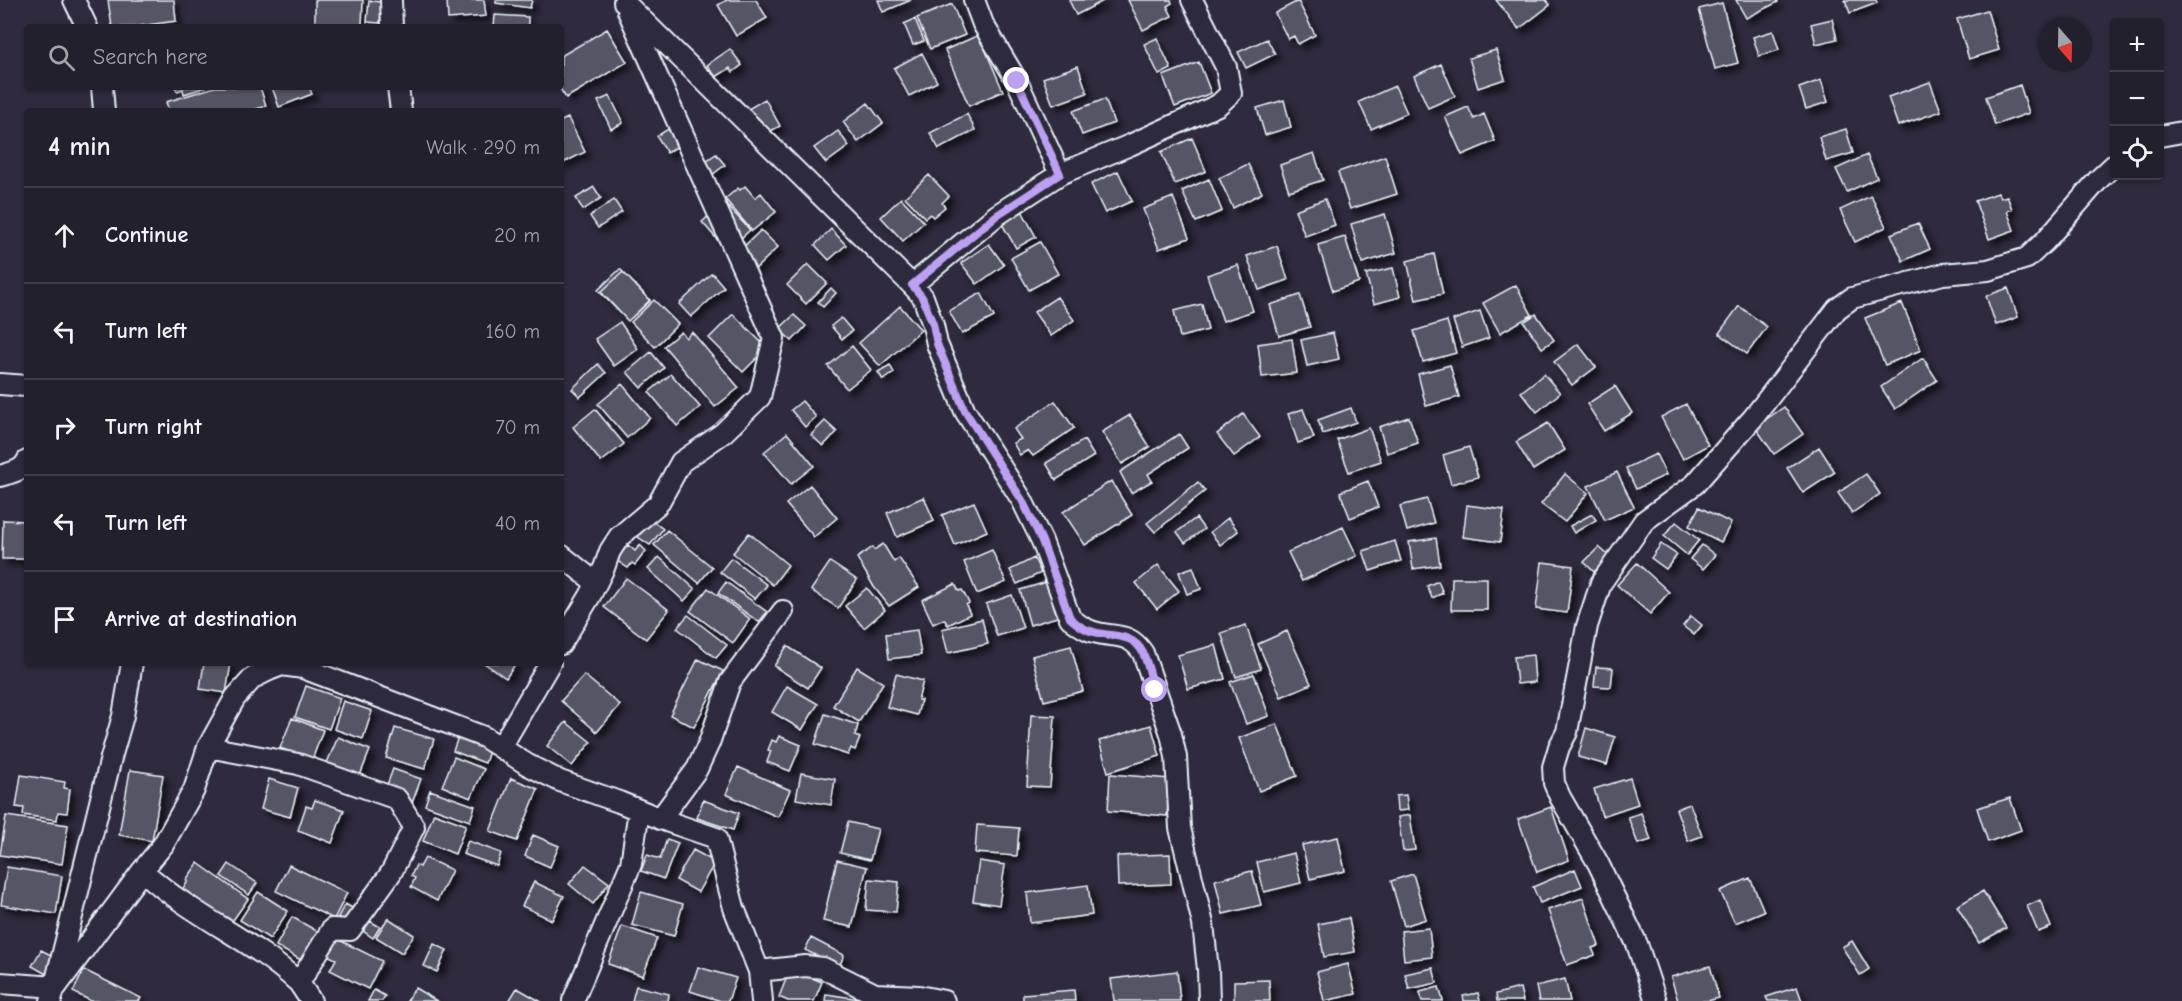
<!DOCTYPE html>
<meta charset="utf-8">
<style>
body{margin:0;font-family:"Comic Neue",sans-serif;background:#2f2d3a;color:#f1f3f6}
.controls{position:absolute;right:18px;top:18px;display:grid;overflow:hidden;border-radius:6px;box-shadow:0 2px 4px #0004}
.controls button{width:54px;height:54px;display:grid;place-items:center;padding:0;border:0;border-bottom:2px solid #403e4a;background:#23202e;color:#f1f3f6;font:30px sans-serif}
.compass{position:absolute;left:2038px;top:18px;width:54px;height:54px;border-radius:50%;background:#23202e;box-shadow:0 2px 4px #0004;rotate:160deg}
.stop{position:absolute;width:18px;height:18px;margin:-14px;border:4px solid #bca0f2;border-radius:50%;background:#fff}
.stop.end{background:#bca0f2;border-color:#fff;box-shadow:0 2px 6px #0008}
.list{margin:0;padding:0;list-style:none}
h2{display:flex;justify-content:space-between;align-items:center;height:78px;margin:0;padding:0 24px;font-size:26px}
h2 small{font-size:20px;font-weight:400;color:#a3a3aa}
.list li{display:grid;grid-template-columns:39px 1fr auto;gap:18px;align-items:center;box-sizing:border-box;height:96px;padding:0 24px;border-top:2px solid #403e4a}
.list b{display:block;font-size:22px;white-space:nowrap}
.list em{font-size:20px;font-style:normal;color:#a3a3aa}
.icon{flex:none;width:33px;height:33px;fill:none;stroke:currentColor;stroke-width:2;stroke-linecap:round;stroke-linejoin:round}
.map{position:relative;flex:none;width:2182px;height:1001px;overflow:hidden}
.search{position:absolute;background:#23202e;box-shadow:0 2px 4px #0004;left:24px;top:24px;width:540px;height:66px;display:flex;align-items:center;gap:15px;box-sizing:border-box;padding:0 21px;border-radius:6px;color:#a3a3aa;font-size:22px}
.panel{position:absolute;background:#23202e;box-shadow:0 2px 4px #0004;left:24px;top:108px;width:540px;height:558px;border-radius:6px}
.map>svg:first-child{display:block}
</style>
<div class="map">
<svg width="2182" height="1001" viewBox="0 0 2182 1001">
<defs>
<filter id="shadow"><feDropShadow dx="5" dy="5" stdDeviation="3" flood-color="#0009"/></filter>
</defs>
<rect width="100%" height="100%" fill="#2f2a3d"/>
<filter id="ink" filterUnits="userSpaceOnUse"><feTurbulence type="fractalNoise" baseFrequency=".0167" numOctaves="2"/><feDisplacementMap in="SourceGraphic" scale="12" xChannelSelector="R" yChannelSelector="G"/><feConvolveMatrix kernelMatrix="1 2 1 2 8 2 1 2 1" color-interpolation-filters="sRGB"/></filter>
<g filter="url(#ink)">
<path fill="#575565" stroke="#e8f1f8" stroke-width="1.5" filter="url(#shadow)" d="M108,0h66l2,21 -44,6h-20z
M315,0h48l-1,25 -47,-1z
M447,0h37l2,16 -38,3z
M496,0h36l-2,8 -34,-5z
M727,0h29l11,18 -31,18 -18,-31z
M878,0h33l-28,12z
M1069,0h36l-29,15z
M1128,0h43l1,3 -5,3 5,10 -29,14z
M1496,0h50l4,5 -31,24z
M1736,0h41l1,2 -32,16z
M1845,0h31l1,3 -27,10z
M369,1l13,1 -2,21 -13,-1z
M1298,1l17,34 -17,9 -4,-8 -6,3 -13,-26z
M1722,3l16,60 -23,6 -16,-60z
M952,4l13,31 -35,14 -13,-31z
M1987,10l12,40 -30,9 -12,-40z
M495,15l33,2v10h-34z
M915,19l9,22 -11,4 -9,-21z
M1832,19l5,20 -21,5 -5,-20z
M607,29l20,33 -61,36 -7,-11h2v-31z
M1773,31l6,19 -20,6 -6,-19z
M979,35l24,56 -34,15 -24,-56z
M1157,38l14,31 -12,6 -15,-31z
M1267,39l8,15 -29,14 -8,-16z
M730,49l12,16 -9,7 -3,-4 -14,9 -9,-12z
M1496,50l9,29 -27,9 -9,-30z
M922,53l15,29 -28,14 -15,-28z
M1199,62l12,31 -36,14 -12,-31z
M1441,64l14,32 -27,12 -14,-32z
M1078,66l9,27 -34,12 -10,-27z
M1821,80l7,22 -22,7 -7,-21z
M1930,82l11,29 -43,15 -10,-29z
M2020,85l9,28 -34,12 -9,-28z
M1395,86l12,27 -36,16 -12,-27z
M175,87h31l-22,7 -1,-5 -6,2z
M215,87h45l6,19 -16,5h-81l-3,-9z
M272,87h37l3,7 -33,13z
M610,96l13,27 -12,6 -13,-28z
M765,99l15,27 -28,15 -14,-26z
M1105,99l9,24 -32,12 -9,-24z
M1284,100l7,27 -26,8 -8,-27z
M868,103l15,20 -25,19 -15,-20z
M1468,107l6,12 10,-5 11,27 -33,14 -17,-38z
M967,114l8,16 -36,19 -9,-16z
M568,118l17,34 -24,12v-43z
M673,126l10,17 -16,10 -10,-17z
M1846,129l7,24 -27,8 -7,-24z
M838,131l11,15 -23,17 -12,-15z
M1192,138l14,33 -31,13 -14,-32z
M1314,153l9,27 -34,11 -9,-26z
M716,154l9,11 -13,10 -9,-12z
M1867,155l10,23 -30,14 -11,-23z
M1385,156l12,38 -47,15 -12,-37z
M1248,164l14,29 -29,15 -14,-30z
M1118,171l14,30 -27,12 -14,-29z
M929,175l20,21 -7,7 3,4 -12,10 -3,-3 -5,4 -20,-21z
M1209,179l13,32 -26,11 -14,-31z
M745,186l10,12 6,-5 15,19 -24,19 -27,-32 13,-11 2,2z
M594,187l7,11 -18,12 -7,-12z
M1998,193l2,5 7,-2 5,13 -5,2 7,19 -25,9 -14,-38z
M1871,196l15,31 -31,15 -15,-32z
M1173,197l16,41 -30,11 -16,-40z
M901,198l23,24 -21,19 -22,-24z
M1325,199l10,26 -30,11 -10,-26z
M614,200l8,12 -24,16 -8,-12z
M724,202l26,28 -23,21 -25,-29z
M1020,207l16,30 -20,11 -17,-29z
M1385,214l11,39 -34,10 -11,-39z
M1918,223l12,26 -27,12 -12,-27z
M831,229l15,16 -17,15 -14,-15z
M761,230l17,17 -28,27 -17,-17z
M1345,237l14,45 -26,9 -15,-46z
M1040,242l18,32 -29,16 -18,-32z
M989,244l15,21 -27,19 -16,-21z
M1277,246l11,34 -29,10 -12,-34z
M1434,254l9,40 -27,6 -9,-39z
M808,264l19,19 -21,21 -19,-19z
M1238,265l15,46 -30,10 -16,-46z
M1393,268l7,29 -26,7 -8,-30z
M620,269l30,31 -22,21 -30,-31z
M623,272l27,29 -22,20 -27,-29z
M712,273l12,14 -33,30 -12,-13z
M1516,285l16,30 -32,18 -17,-30z
M831,288l5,5 -13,14 -5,-5z
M2008,288l10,29 -22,8 -10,-29z
M981,293l13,24 -32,17 -13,-23z
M1300,295l10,32 -31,9 -9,-31z
M1057,297l17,23 -23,16 -17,-24z
M654,300l24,24 -23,23 -24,-25z
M1902,303l19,47 -36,15 -20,-47z
M1202,304l6,26 -28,7 -6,-26z
M900,306l21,24 -41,36 -21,-23z
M1739,306l28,21 -20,27 -28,-21z
M1480,311l9,27 -27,9 -9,-27z
M733,314l34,34 -24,24 -34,-34z
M1536,314l18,26 -12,8 -18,-26z
M794,315l12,11 -14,15 -13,-12z
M841,318l11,13 -10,8 -11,-13z
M1447,321l9,32 -33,9 -9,-31z
M620,322l18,27 -24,17 -19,-27z
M681,332l5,6 6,-6 47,56 -24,19 -51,-61z
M1333,333l6,26 -32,7 -6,-26z
M1292,339l5,34 -35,4 -4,-33z
M1578,344l18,23 -24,18 -18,-23z
M852,346l19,24 -24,19 -19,-23z
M651,352l13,16 -23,20 -14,-16z
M1923,358l14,22 -42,29 -14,-22z
M598,364l8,9 -26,24 -8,-8z
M890,365l4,8 -11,7 -5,-8z
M1450,365l9,32 -33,9 -8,-32z
M671,374l29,33 -23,19 -28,-34z
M1544,374l16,19 -23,19 -16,-20z
M622,384l28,34 -23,20 -29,-34z
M1615,386l17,27 -28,18 -17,-27z
M802,401l14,16 -11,10 -14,-17z
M1055,401l19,27 -41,28 -5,-6 -8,5 -7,-12 8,-4 -7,-10z
M1686,404l22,41 -25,14 -22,-42z
M1784,407l19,27 -29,20 -19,-27z
M1351,408l5,14 -33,12 -5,-14z
M595,409l29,35 -23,18 -28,-35z
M1303,409l11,29 -16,5 -10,-29z
M1243,414l17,23 -26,19 -17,-22z
M1130,415l20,32 -28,17 -20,-32z
M1409,417l9,26 -31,10 -8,-26z
M825,421l12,11 -14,14 -12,-11z
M1548,423l17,27 -32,20 -17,-28z
M1369,428l12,33 -32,11 -12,-32z
M787,433l27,33 -23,18 -27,-32z
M1179,434l9,14 -40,26 4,7 -21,12 -11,-21z
M1084,440l10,16 -38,24 -10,-17z
M1469,447l9,30 -27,7 -8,-29z
M1819,447l16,25 -32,21 -16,-25z
M1656,454l10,21 -30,14 -10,-21z
M1617,472l17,35 -29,13 -17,-34z
M1565,474l23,19 -23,29 -24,-18z
M1866,474l14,20 -28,19 -14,-20z
M1111,481l21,34 -47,30 -22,-33z
M1368,481l10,26 -28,11 -10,-26z
M1198,482l7,9 -50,41 -8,-9z
M810,485l27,33 -23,19 -28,-33z
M924,497l10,24 -37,16 -10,-24z
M1427,499l7,24 -27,8 -7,-25z
M974,502l13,29 -32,14 -13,-30z
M1467,505l37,5 -4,32 -37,-5z
M1699,507l32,16 -10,19 -32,-16z
M1592,514l4,6 -22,13 -4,-7z
M1196,518l8,11 -19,14 -8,-11z
M1228,518l10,13 -18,14 -10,-13z
M3,520l24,1v38h-25z
M651,520l12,9 -13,16 -12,-8z
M1676,522l23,18 -12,15 -23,-19z
M1343,527l14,29 -55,25 -14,-29z
M667,530l45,37 -13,16 -45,-38z
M749,533l39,32 -15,20 -40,-32z
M1436,538l4,27 -27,4 -4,-27z
M1395,541l6,20 -31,10 -7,-20z
M883,544l11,18 5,-4 20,29 -30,19 -15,-19 -17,-29 16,-11 1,3z
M1661,544l16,11 -11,14 -15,-11z
M628,545l7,6 5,-6 6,6 -11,14 -3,-2 -4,5 -12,-8z
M1702,545l13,10 -12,14 -13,-10z
M1599,547l10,9 -15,16 -10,-10z
M992,550l14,32 -29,12 -13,-32z
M659,557l36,32 -11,12 -36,-32z
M731,558l36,27 -12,14 -35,-27z
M1034,558l7,15 -24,11 -7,-14z
M830,562l27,18 -19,28 -27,-18z
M1542,562l31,4 -6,47 -31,-4z
M1637,563l32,29 -19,22 -33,-29z
M1158,565l21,26 -22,18 -21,-26z
M1193,567l8,22 -14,5 -8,-22z
M626,578l43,32 -23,29 -42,-32z
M1452,578h35v32h-36z
M1438,581l5,12 -11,5 -5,-12z
M726,582l41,30 -8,10 -41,-29z
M1047,582l10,35 -27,8 -10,-35z
M955,584l4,7 3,-1 7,13 -3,2 4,9 -22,11 -4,-6 -11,5 -11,-24z
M708,588l42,31 -17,24 -43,-32z
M867,588l18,22 -21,18 -19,-22z
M1012,595l11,33 -26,8 -11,-32z
M688,615l39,30 -11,13 -39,-30z
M1691,616l11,9 -8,10 -11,-9z
M982,619l6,25 -40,9 -6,-24z
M1246,625l15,44 -25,8 -15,-44z
M917,630l4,25 -32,4 -3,-25z
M1287,631l24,53 -30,13 -23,-53z
M1216,645l9,34 -37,10 -10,-34z
M787,646l34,22 -13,20 -34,-22z
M1071,646l12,45 -39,10 -12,-45z
M1533,655l2,27 -18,2 -3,-27z
M698,659l25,12 -29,56 -24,-12z
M204,663h27l-5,30 -26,-4z
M484,663h32l-10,15z
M857,667l26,16 -24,39 -26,-16z
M1596,667l17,1 -2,19 -17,-1z
M896,674l27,7 -5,19h3l-4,15 -30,-8z
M1254,674l15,42 -23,8 -16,-42z
M584,675l36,30 -23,27 -36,-31z
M306,686l34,12 -11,31 -34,-12z
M787,686l31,18 -16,26 -30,-18z
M343,701l29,10 -9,28 -29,-10z
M825,714l33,11 -3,11 5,2 -5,12 -4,-2 -3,7 -33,-11z
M1031,715l24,1 -5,71 -23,-1z
M292,718l31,12 -11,30 -32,-12z
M566,722l25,20 -19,24 -25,-20z
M1277,724l20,52 -38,15 -20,-53z
M1151,725l9,31 -52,16 -9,-31z
M395,728l39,11 -9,30 -39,-11z
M1586,728l29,9 -8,28 -29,-8z
M779,736l22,9 -11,26 -23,-9 4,-11 -3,-1 4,-10 4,2z
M338,737l32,13 -11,28 -33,-13z
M458,737l32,11 -5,15 -32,-12z
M454,757l30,12 -13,29 -29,-12z
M738,767l52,23 -12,27 -52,-23z
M393,769l28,10 -9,24 -28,-10z
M130,770l33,5 -11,66 -33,-6z
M801,773l34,6 -4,26 -35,-6z
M1110,774l60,5 -3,37 -59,-5z
M21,775l44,7 -1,6 6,1 -3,24 -9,-1 -1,8 -34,-5 1,-7 -8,-1z
M511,778l27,11 -21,52 -27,-10z
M1630,778l8,26 -36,12 -8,-27z
M269,779l29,9 -8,29 -29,-8z
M430,790l45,16 -5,15 -45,-16z
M1406,795l2,15 -11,1 -1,-15z
M2010,798l11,32 -33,12 -11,-34z
M315,800l29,10 -12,33 -34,-13 8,-24 6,2z
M703,800l36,13 -6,17 -36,-12z
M1690,804l12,32 -14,5 -12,-32z
M1551,807l18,53 -32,12 -19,-53z
M434,813l32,12 -11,29 -32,-13z
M1641,813l10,27 -13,4 -10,-27z
M1410,815l5,35 -12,1 -5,-34z
M6,816l62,9 -6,39 -62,-9z
M848,822l30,7 -8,31 -30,-7z
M977,825l42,3 -2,28 -42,-3z
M533,835l26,11 -9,21 -25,-11z
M1338,837l7,34 -35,8 -8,-34z
M667,839l11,4 -14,36 -23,-8 6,-16 13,4z
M468,841l33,12 -4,13 -34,-12z
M693,850l22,12 -17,30 -22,-12z
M1294,853l7,30 -37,9 -7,-30z
M1170,854l1,30 -53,2 -1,-30z
M425,858l27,12 -15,31 -26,-14 4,-9 -4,-2 5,-11 4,2z
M837,860l30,7 -15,60 -29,-6z
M979,861l26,4 -6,40 -26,-4z
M198,863l50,36 -17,24 -48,-34 5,-8 -2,-1z
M229,864l28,19 -8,12 -28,-19z
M289,865l58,28 -13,26 -58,-28z
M585,865l24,18 -16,21 -24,-20z
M7,867l55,9 -6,38 -55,-9z
M1575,869l7,17 -42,17 -7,-16z
M1252,871l9,34 -38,9 -8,-34z
M1413,874l13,45 -22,7 -13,-45z
M1750,878l14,33 -29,12 -15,-32z
M869,879l30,3 -3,30 -30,-2z
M534,882l30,14 -12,24 -30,-14z
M1088,885l4,30 -62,8 -3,-30z
M1983,891l23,37 -27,15 -22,-37z
M258,892l30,19 -18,28 -30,-19z
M641,892l42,12 -9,32 -42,-11z
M1583,898l16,48 -7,2 3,7 -28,10 -19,-55z
M2040,900l11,27 -13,5 -11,-26z
M345,904l11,6 -8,16 -11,-7z
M292,917l30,17 -16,29 -30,-17z
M388,918l26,17 -12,18 -26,-16z
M1349,918l6,34 -31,5 -6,-33z
M370,921l10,6 -7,11 -10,-7z
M622,926l35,12 -14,38 -35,-12z
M1429,928l3,29 -28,3 -3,-29z
M333,937l49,24 -14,28 -38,-19 6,-11 -11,-5z
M811,938l33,17 -5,12 -34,-17z
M1852,941l17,28 -9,6 -18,-28z
M434,944l13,6 -10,22 -13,-6z
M41,950l16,8 -9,17 -16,-9z
M1348,964l8,30 -32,7 -7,-29z
M1710,966l9,32 -12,3h-29l-7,-24z
M698,967l38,11 -8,23h-7l-31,-10z
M1433,968l4,15 -28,6 -4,-15z
M790,969l32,13 -8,19h-26l-9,-4z
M84,970l57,28 -2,3h-48l-18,-9z
M1177,971l3,30h-66l-3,-22z
M1565,979l5,22h-31l-3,-15z
M1269,980l1,21h-36v-20z
M636,986l33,8 -1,7h-36z
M1439,987l4,14h-21l-2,-9z
M1797,987l5,14h-34l-2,-4z
M415,988l22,13h-30z
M517,988l23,13h-31z
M1520,988l3,13h-26l-1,-7z
M374,990l11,6 -3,5h-14z
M1074,990l1,11h-52v-7z
M1478,993l2,8h-16l-1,-5z
M826,994l40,6v1h-41z"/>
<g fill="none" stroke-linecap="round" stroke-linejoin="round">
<g stroke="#e8f1f8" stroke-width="24">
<path id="minor" d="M74,0l13,27
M391,0l1,27
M974,0l9,24 34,57 43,93
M624,2l288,283 11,12 10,28 4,19 28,67 57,89 20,41 28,77c7,5 12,10 21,13 21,8 37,-1 52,22l28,81 5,23 4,71 23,96 5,46 1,31
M102,87l2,24
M398,87l3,24
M2160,136l22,-4
M912,285l85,-70 63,-41 70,-29 88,-40 13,-12 -5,-26 -34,-67
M0,384l27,2
M0,476c10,-3 23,-5 27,-15
M561,555l35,28
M561,644l29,-48 14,-28 6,-17 9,-14 39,-33 23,-42 42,-29 37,-36 14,-59 -146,-327
M501,747l49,-84
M660,819l37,-50 12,-26 21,-61 53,-71
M142,871c12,9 23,20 36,28 41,29 83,49 121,84l33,-54 18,1 41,-57 23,-46 -17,-28 -99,-35 -90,-17
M759,971l46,-5 18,2 52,26 44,2 25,5
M0,983l56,4
M299,983l12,18
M56,987l86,-116 21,-26 31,-55 14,-43 27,-49 18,-20 16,-8 13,-5 21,3 181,69 44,28 32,16 59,21 50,20 47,16 18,70 25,63 3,30
M51,1001l60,-243 12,-42 9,-53
M573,1001l58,-137 8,-54
M1656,1001l-19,-57 -39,-81 -38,-66 -6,-14 -1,-16 6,-20 8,-15 20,-106 14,-43 43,-62 51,-37 58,-66 84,-109 15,-11 91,-24 45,-4 39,-12 18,-17 54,-62 15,-14"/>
</g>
<use href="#minor" stroke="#2f2a3d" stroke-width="20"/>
</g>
</g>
<g fill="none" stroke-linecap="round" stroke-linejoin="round" filter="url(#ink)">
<path stroke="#bca0f2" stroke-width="8" d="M1017,81l43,93 -63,41 -85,70 10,12 11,27 4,20 28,67 57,89 20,41 28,77c7,6 14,12 24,14 18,5 40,1 49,21 5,11 8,25 12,37"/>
</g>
</svg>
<div class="controls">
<button>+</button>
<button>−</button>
<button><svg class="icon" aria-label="locate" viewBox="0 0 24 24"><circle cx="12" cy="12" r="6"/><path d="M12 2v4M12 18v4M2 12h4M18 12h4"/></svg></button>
</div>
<svg class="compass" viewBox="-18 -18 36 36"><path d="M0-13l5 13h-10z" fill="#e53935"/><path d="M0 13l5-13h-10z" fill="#a3a3aa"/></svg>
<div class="stop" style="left:1155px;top:690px"></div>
<div class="stop end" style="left:1017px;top:81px"></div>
<div class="search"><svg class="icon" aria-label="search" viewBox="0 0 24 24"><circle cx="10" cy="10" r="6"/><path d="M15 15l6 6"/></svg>Search here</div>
<section class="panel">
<h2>4 min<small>Walk · 290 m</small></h2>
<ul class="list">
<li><svg class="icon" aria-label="ahead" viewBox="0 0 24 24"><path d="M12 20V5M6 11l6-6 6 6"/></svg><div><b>Continue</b></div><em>20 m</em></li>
<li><svg class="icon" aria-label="left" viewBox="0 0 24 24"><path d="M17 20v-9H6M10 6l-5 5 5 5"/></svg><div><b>Turn left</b></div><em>160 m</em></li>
<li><svg class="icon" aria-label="right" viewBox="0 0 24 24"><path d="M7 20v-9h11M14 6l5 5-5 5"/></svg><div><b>Turn right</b></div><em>70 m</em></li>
<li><svg class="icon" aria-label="left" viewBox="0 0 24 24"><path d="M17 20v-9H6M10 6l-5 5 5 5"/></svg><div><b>Turn left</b></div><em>40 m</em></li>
<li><svg class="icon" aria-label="arrive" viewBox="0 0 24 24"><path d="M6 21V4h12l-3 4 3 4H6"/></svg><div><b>Arrive at destination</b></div></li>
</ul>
</section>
</div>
